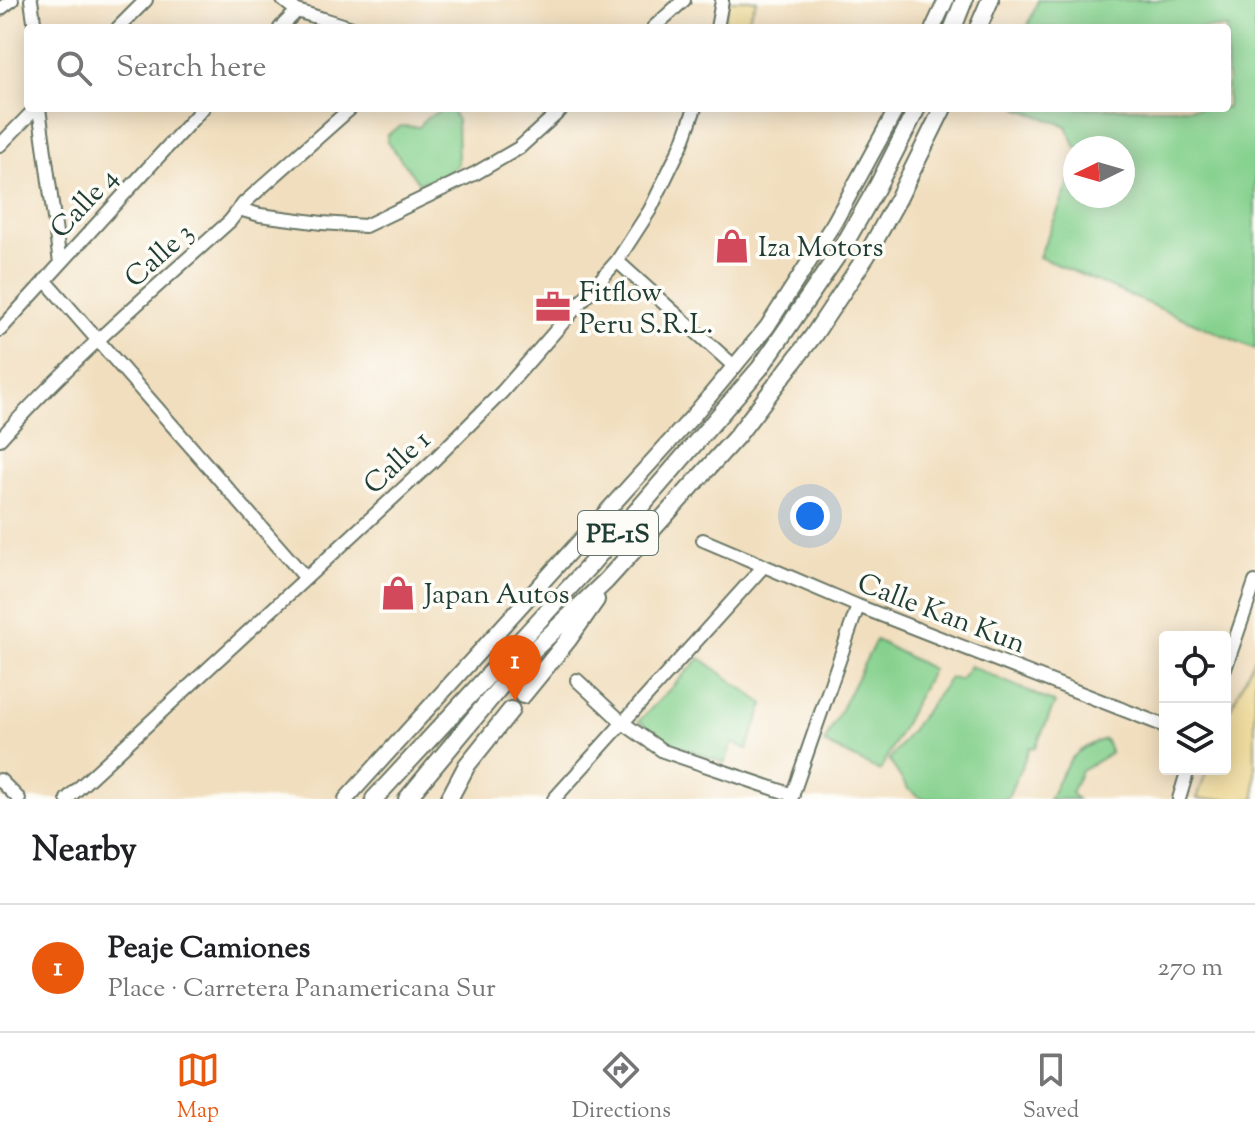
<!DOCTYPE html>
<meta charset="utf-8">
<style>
body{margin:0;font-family:"Sorts Mill Goudy",serif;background:#f6f6f6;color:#202124}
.controls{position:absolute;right:24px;bottom:24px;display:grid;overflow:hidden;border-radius:8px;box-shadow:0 4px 20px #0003}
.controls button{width:72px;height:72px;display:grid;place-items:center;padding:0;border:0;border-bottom:2px solid #e0e0e0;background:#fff;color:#202124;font:40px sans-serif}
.compass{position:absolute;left:1063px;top:136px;width:72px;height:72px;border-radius:50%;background:#fff;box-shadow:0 4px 20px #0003;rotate:265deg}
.you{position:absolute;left:810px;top:516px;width:28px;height:28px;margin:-20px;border:6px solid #fff;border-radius:50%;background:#1a73e8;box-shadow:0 0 0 12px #1a73e833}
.badge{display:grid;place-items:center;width:52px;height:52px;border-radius:50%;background:#ea580c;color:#fff;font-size:26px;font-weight:700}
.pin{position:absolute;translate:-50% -66px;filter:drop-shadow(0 2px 4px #0008)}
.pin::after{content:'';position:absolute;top:42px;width:28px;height:24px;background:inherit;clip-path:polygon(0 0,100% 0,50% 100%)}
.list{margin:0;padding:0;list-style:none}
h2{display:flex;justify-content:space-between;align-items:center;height:104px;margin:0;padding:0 32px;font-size:34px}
h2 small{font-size:26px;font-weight:400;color:#757577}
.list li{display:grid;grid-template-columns:52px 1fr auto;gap:24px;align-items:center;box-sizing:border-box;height:128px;padding:0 32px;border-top:2px solid #e0e0e0}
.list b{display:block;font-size:30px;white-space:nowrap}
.list p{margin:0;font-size:26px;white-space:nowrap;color:#757577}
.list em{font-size:26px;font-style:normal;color:#757577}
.icon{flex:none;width:44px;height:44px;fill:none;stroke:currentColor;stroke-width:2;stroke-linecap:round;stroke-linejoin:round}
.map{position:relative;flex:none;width:1255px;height:799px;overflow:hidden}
.search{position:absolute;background:#fff;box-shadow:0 4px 20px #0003;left:24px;right:24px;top:24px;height:88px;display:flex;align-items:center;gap:20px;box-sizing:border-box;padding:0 28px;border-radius:8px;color:#757577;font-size:30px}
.sheet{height:232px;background:#fff}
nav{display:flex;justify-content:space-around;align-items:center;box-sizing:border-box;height:112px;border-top:2px solid #e0e0e0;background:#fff;font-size:22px;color:#757577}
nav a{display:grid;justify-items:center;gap:4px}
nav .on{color:#ea580c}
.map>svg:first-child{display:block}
</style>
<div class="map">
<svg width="1255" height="799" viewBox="0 0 1255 799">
<rect width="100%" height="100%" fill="#fdfcf7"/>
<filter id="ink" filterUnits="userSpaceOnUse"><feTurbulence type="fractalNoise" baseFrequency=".0125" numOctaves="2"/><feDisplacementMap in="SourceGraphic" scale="16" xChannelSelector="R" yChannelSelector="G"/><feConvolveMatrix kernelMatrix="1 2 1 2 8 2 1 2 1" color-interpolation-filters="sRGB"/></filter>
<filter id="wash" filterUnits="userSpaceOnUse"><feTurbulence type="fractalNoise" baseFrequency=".006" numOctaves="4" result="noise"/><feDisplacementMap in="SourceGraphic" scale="32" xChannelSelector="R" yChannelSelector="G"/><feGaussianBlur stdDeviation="1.8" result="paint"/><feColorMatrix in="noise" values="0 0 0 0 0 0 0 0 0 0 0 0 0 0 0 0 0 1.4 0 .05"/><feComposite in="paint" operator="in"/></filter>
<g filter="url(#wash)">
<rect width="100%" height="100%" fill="#f1debe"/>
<path fill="#86d18e" stroke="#528761" stroke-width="2" d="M1038,0h217v349l-216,-92 36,-88v27h48v-48h-47l-9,-22 -50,-18h210v-80h-200z
M443,110l9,2 5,8 1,44c-8,10 -27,18 -40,18l-31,-41v-6l14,-9 18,1 8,-10z
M876,640l56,29 -52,102 -56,-28z
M700,658l64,46 -17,45 -15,-6 -7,20 -53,-19 -33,-23z
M970,666l85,37 -20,45 -5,-1 -23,52h-84l-15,-10 -19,-29 61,-82 10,2z
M1105,739l6,14 -30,18 -10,22 6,6h-28c16,-32 20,-49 56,-60z"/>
<path fill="#eeda9e" stroke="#868c69" stroke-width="2" d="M729,0h28l-13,28h-21z
M1255,657v142h-58l10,-30h18v-49z"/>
</g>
<g filter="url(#ink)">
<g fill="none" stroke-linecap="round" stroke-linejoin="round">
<g stroke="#687564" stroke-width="16">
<path id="minor" d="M31,0l4,28
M283,0l14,11 55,17
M0,9l12,-9
M118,28l28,-28
M280,28l17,-17
M653,28l31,-28
M717,28l5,-27
M39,108l21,155
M0,145l36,-37
M239,209l21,6 62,8 43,3 111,-53 43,-25 44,-40
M617,261l118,106
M45,280l260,297
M0,330l203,-222
M0,439c70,-78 151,-147 230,-218l14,-18 107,-95
M703,540l155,66 307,120
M1225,669l30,-87
M577,680l46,43 40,28 130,44
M0,780l19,19
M67,799l367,-339 68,-68 115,-131 33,-51 32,-66 13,-36
M554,799l209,-232
M791,799l67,-193
M1179,799l9,-30"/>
</g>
<g stroke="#687564" stroke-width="18">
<path id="major" d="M933,28l13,-28
M346,799l347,-383 74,-89 67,-104 63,-115"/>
</g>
<g stroke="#687564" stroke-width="20">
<path id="highway" d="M953,28l11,-28
M978,28l12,-28
M523,695l45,-55 28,-40
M374,799l217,-235 169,-196 81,-118 36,-63 40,-79
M407,799l113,-136 86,-82 131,-145 76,-100 54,-81 31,-56 45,-91
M449,799l18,-34 44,-55"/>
</g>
<use href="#minor" stroke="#fff" stroke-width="12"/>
<use href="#major" stroke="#fff" stroke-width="14"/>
<use href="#highway" stroke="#fff" stroke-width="16"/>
</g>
</g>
<defs>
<g id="shop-bare" transform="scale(2.76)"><path d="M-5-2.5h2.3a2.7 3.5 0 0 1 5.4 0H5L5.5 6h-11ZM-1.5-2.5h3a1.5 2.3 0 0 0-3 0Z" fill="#d1495b" stroke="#fdfcf7" stroke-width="2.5" paint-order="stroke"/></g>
<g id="office-bare" transform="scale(2.76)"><path d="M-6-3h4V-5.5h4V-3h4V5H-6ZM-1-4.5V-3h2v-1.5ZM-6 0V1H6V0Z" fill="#d1495b" stroke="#fdfcf7" stroke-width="2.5" paint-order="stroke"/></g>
</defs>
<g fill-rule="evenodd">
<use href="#shop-bare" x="732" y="246"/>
<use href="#office-bare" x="553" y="307"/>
<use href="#shop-bare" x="398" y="593"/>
</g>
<g text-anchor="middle" stroke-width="7" stroke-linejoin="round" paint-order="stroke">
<rect fill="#fdfcf7" stroke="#62766e" stroke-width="2" x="578" y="511" width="80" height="44" rx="6"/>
<g font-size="26" font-weight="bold" fill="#1f3d34">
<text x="618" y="542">PE-1S</text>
</g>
<g font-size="28" fill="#1f3d34" stroke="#fdfcf7">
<text transform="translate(83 202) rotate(-47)" y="10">Calle 4</text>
<text transform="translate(158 254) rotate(-42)" y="10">Calle 3</text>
<text transform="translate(396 461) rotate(-43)" y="10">Calle 1</text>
<text transform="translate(942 612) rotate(21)" y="10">Calle Kan Kun</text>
</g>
<g font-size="28" fill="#1f3d34" stroke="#fdfcf7" text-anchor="start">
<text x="758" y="256">Iza Motors</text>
<text x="579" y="301">Fitflow<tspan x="579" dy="32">Peru S.R.L.</tspan></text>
<text x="424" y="603">Japan Autos</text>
</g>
</g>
</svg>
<div class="controls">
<button><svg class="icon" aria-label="locate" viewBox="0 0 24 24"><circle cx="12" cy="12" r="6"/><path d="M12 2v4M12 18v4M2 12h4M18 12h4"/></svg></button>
<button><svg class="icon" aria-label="layers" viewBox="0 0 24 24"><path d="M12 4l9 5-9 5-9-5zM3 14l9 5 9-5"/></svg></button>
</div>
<svg class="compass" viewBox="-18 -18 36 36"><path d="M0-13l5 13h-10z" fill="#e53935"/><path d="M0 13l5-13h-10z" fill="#757577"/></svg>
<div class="you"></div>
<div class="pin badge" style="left:515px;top:701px">1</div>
<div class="search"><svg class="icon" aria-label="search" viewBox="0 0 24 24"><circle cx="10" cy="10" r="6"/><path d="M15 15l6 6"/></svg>Search here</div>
</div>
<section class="sheet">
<h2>Nearby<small></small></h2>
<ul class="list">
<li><span class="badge">1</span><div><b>Peaje Camiones</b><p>Place · Carretera Panamericana Sur</p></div><em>270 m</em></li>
</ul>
</section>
<nav>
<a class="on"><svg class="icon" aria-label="map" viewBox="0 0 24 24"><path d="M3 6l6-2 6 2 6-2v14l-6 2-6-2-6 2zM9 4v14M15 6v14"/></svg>Map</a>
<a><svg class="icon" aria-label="directions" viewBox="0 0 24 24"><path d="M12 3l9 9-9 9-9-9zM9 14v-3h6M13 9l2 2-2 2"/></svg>Directions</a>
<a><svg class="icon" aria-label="saved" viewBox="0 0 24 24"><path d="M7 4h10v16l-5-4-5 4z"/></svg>Saved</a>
</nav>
